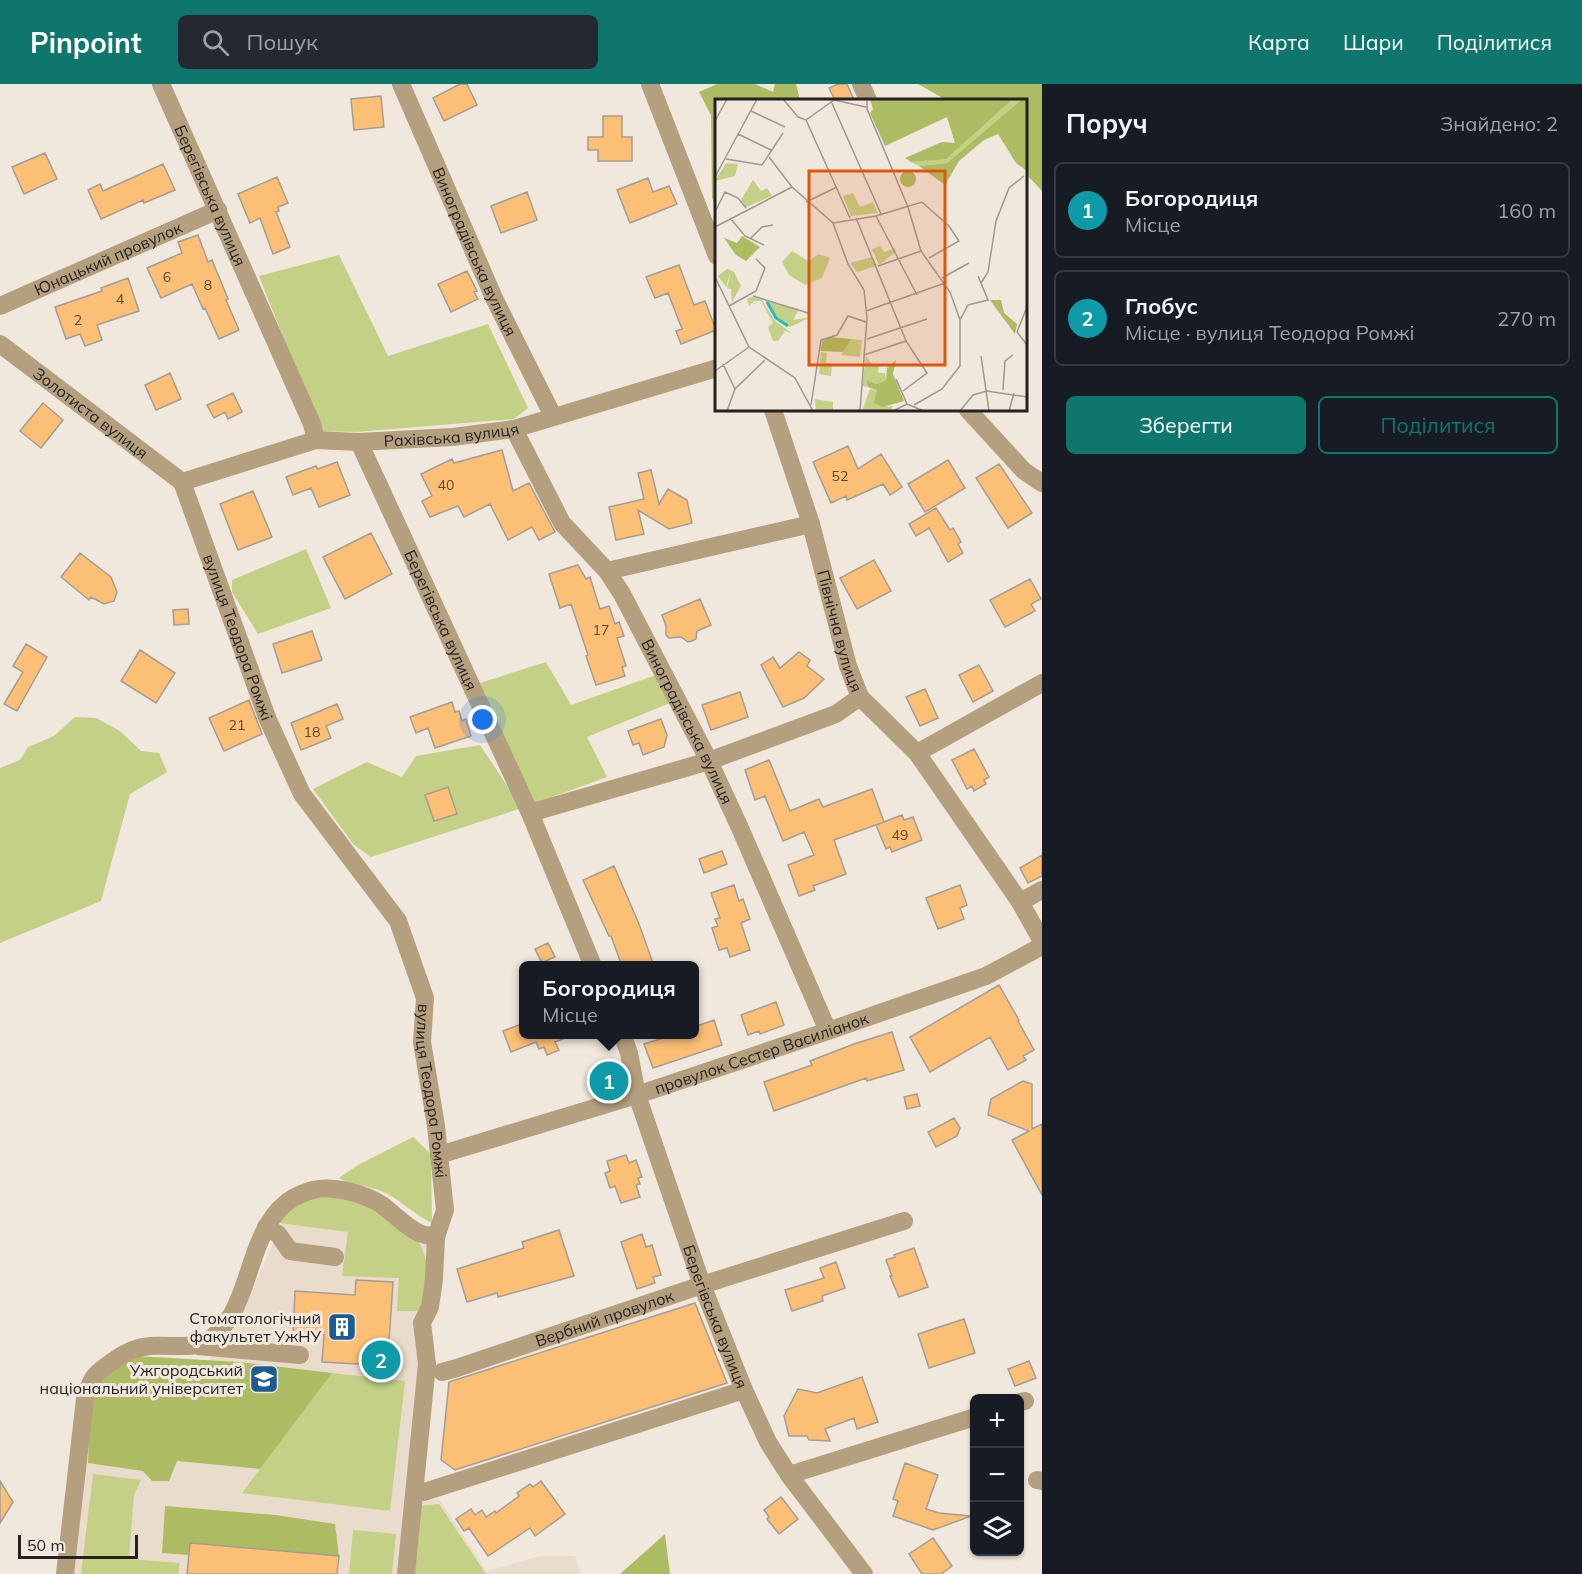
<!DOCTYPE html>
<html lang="uk">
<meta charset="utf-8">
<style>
body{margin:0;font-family:Mulish,sans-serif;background:#242831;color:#f1f3f6}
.controls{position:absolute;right:18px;bottom:18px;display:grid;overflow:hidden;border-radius:9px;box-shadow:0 2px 4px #0004}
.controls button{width:54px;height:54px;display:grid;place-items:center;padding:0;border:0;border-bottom:2px solid #363941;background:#171b24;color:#f1f3f6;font:30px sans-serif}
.scale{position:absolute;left:18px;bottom:15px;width:120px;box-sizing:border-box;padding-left:6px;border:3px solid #25211e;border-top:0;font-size:16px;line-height:21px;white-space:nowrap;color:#25211e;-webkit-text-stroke:4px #f0e7dd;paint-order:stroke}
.you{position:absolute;left:483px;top:636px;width:21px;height:21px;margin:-15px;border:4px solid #fff;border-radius:50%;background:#1a73e8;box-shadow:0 0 0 9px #1a73e833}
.badge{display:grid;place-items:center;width:39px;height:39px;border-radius:50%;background:#0f766e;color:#fff;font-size:20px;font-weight:700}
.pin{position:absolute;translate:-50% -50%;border:3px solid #fff;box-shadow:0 2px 6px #0006}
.popup{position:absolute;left:519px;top:877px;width:180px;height:78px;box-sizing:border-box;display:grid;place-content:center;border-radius:9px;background:#171b24;filter:drop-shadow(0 2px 4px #0005);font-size:20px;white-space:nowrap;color:#9ea1a6}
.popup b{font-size:22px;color:#f1f3f6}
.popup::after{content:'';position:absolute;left:50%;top:100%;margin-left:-12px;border:12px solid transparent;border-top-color:#171b24}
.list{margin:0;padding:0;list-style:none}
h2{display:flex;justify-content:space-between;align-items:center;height:78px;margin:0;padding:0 24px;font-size:26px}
h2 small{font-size:20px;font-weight:400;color:#9ea1a6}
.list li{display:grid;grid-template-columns:39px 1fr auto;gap:18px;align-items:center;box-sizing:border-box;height:96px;margin:0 12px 12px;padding:0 12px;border:2px solid #363941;border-radius:9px}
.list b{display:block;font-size:22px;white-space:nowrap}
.list p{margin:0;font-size:20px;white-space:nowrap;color:#9ea1a6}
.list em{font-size:20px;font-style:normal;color:#9ea1a6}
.actions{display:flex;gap:12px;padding:18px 24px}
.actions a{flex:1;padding:14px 0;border:2px solid #0f766e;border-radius:9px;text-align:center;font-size:21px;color:#0f766e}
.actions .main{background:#0f766e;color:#fff}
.icon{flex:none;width:33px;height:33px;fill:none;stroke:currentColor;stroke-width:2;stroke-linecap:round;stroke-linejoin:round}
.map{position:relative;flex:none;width:1042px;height:1490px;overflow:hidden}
header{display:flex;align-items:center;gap:36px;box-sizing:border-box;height:84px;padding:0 30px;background:#0f766e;color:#fff}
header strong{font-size:28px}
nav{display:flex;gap:33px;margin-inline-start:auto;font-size:21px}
.search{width:420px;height:54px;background:#242831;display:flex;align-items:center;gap:15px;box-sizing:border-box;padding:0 21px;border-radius:9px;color:#9ea1a6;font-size:22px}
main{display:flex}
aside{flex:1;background:#171b24}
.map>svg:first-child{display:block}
</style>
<header>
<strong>Pinpoint</strong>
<div class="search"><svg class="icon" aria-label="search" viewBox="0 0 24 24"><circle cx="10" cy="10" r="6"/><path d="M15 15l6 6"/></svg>Пошук</div>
<nav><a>Карта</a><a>Шари</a><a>Поділитися</a></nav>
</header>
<main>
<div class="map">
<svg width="1042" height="1490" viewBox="0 0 1042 1490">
<rect width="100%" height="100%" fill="#f0e7dd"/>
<path fill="#eadccc" d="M380,1112l53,36 -23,270 29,-3 48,72 53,-15h35l6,18h-511l22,-182 111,-26 30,-33 58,-130z"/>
<path fill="#c3d086" d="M339,171l49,101 100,-32 40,84 -14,11 -158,13 -36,-1 -61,-155z
M306,465l25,59 -73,26 -26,-42v-12z
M546,578l25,43 88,-31 11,29 -83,34 20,40 -74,27 -53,-121z
M75,633l21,1 24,13 21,20 18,2 8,19 -37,22 -29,107 -101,42v-175l20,-8 8,-13 26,-11z
M480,661l42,63 -151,49 -17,-12 -41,-56 54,-27 35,15 14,-21z
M413,1053l18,17 1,69c-19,-9 -33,-25 -53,-33 -13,-5 -28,-4 -40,-12l19,-13z
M336,1113l29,5 44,29 11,13 7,18 -2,45 -8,4h-20l2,-33 -57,-2 6,-44 -69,-9 3,-5 25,-20z
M332,1289l73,8 -15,130 -148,-18z
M93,1390l48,6 -7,15 -5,64 51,4 -2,11h-97z
M439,1420l47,70h-71l4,-68z
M353,1446l43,4 -4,40h-43z"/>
<path fill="#adbc63" d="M717,0h38l18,8 2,-8h21l4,16h-83l-1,108 -4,-10 -1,-83 -12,-23z
M918,0h124v107l-16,-17v-74h-80z
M137,1272l101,6 94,11 -72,96 -83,-8 -8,20h-17l-9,-10 -55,-8c2,-35 -1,-79 30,-102 5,-3 13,-4 19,-5z
M165,1422l111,9 59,9 4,32 -149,-13 -1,12 -27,-2z
M665,1450l5,40h-50z"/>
<path fill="#fcbf76" stroke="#a59d94" stroke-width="1.5" d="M460,0h7l10,21 -33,16 -11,-23z
M838,0h9l7,16h-19l-6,-12z
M381,12l3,31 -30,3 -3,-31z
M603,32h19v21h10v24h-34v-11h-10v-13h15z
M45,69l12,26 -33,15 -12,-27z
M163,80l12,26 -31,13 -1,-3 -42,19 -13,-29 12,-6 3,7z
M277,93l11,26 -10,4 1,4 -3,1 14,35 -17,7 -13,-36 -10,5 -12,-29z
M648,94l5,14 16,-6 8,18 -47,19 -13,-33z
M527,108l10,28 -36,13 -10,-27z
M198,151l10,27 4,-2 16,39 -2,1 13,30 -20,9 -14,-31 -2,1 -11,-25 -31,14 -14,-30 35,-15 -4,-11z
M679,181l15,40 11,-4 11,29 -35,14 -5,-13 6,-2 -14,-36 -13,5 -9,-21z
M467,187l10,20 -3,1 4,7 -27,13 -13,-28z
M128,194l11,33 -42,14 5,15 -17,6 -5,-12 -14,5 -11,-32 47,-16 -1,-3z
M170,289l11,26 -25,11 -11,-25z
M233,309l9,19 -14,7 -3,-7 -11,6 -7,-13z
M43,319l20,17 -22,28 -21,-17z
M848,362l10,23 23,-15 21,33 -12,8 -7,-11 -36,16 -1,-4 -15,7 -18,-41z
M502,366l11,41 16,-8 26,49 -16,8 -7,-13 -24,13 -18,-36 -26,13 -6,-11 -28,11 -8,-16 10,-5 -11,-22 31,-15 2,4z
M948,376l17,28 -40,24 -17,-28z
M337,378l13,33 -31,12 -8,-19 -18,7 -7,-18 30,-11 2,3z
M999,380l33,49 -24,15 -32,-50z
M651,386l8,34 9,-15 19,11 5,23 -23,6 -31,-19 6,24 -28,6 -7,-33 35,-8 -6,-26z
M253,407l19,46 -34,13 -18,-46z
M936,424l14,22 3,-2 8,14 -3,2 5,9 -15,9 -19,-34 -13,8 -7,-12z
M371,449l21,41 -47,25 -22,-42z
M80,469l31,24 6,15 -3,9 -10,3 -13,-7 -2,3 -28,-23z
M874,476l17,31 -34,18 -17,-31z
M578,481l8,14 4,-2 10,32 9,-3 6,18 4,-2 5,14 -7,2 9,28 -4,1 3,9 -29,9 -10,-29 2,-1 -17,-51 -11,4 -11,-34z
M1030,495l11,20 -10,5 4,7 -30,16 -15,-27z
M700,515l11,26 -14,6 -1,8 -4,2 -4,1 -7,-5 -12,1 -3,-3v-9l-4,-11z
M188,525l1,15 -15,1 -1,-15z
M312,547l10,29 -40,13 -9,-29z
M26,560l21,13 -30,54 -13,-7 19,-32 -10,-6z
M140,566l35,23 -19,30 -35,-22z
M799,568l11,8 -3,6 17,13 -20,19 -21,9 -22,-42 12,-8 7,11z
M979,581l14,26 -20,11 -14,-27z
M925,605l13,29 -18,8 -14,-29z
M740,608l8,25 -37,13 -9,-25z
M249,616l13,34 -38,17 -15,-33z
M452,618l3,10 4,-1 3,10 4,-2 5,17 -36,12 -7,-20 -12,5 -6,-16z
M337,620l6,15 -17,7 5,12 -30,12 -10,-27z
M661,635l6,16 -3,12 -21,8 -4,-12 -6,2 -5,-14z
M974,665l15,28 -5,3 2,4 -12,7 -2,-5 -5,3 -15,-29z
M769,676l21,51 29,-12 4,8 49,-18 12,33 -50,18 12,34 -33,12 2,4 -16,6 -11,-31 26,-10 -10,-23 -21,9 -18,-45 -10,4 -10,-30z
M448,703l9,27 -23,7 -9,-26z
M902,731l2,5 9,-3 9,23 -30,12 -2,-5 -4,2 -10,-24z
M722,767l5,13 -23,9 -5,-14z
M1042,771v21l-14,7 -8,-15z
M614,782l25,58 15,42h-32l-11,-30h-2l-26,-56z
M734,801l5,16 4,-2 7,20 -9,4 9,27 -20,7 -3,-9 -8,2 -7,-22 6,-2 -3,-7 5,-1 -9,-25z
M960,801l7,20 -7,3 4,11 -26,10 -12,-31z
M548,859l7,14 -13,6 -7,-14z
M999,901l20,35 -1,1 16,29 -11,6 3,4 -18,10 -18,-33 -60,35 -20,-35z
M776,918l8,23 -24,9 -1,-3 -11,4 -7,-20z
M714,936l8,25 -69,23 -9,-24 29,-9h21v-8z
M524,939v12h49l-18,7 4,8 -12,5 -3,-8 -5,2 -3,-7 -25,10 -8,-21z
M892,948l12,38 -37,11 -1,-3 -92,33 -10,-29 48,-17 -2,-4 44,-17z
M1023,997l9,3v45l10,-5v71l-30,-55 17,-9 -41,-16 3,-16z
M917,1010l3,12 -13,3 -3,-12z
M954,1034l6,10 -3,8 -21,11 -8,-15z
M626,1071l3,8 7,-3 6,17 -4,1 2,6 -4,1 4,12 -19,6 -6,-17 -5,2 -5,-15 5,-2 -3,-10z
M559,1146l15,46 -76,21 -1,-4 -30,9 -10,-33 67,-21 -2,-6z
M642,1150l4,13 6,-2 9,30 -8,2 2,6 -18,6 -16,-47z
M914,1164l14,39 -29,10 -9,-21h2l-6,-16 9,-3 -1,-2z
M836,1178l9,26 -23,8 1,5 -31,10 -7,-21 39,-12 -4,-10z
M356,1196l37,2 -5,75 -12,-1 -1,9 -53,-3 2,-27 -31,-2 2,-42 60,4z
M695,1219l32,80 -272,87 -14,-10 8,-78z
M964,1235l11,34 -46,15 -11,-34z
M1029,1277l7,17 -21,8 -7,-17z
M862,1293l16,45 -21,7 -3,-11 -29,11 5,12 -21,-1 -2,-4h-18l-5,-20 14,-27 19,4z
M905,1379l33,12 -12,34 13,4 32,3 -38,14 -40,-14 5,-15 -5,-2z
M0,1397l13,21 -13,21z
M541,1397l24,33 -30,22 -5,-8 -42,28 -19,-28 -5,3 -8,-12 15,-10 4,6 7,-5 4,7 9,-6 1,2 23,-17 -2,-3 13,-9 3,3z
M781,1413l17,22 -19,15 -12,-15 2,-2 -5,-7z
M933,1454l19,28 -11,8h-19l-13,-20z
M190,1459l149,13 -2,18h-150z"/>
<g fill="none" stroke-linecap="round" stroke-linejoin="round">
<g stroke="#b4a07f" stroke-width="18">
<path id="s1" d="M161,0l151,340 4,16"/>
<path id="s2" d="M401,0l93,214 59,118"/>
<path d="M650,0l67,172"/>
<path d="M861,0l7,16"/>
<path id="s3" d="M0,222l218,-96"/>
<path id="s4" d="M0,260l182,138"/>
<path id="s5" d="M773,326l38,114 37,142 12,31 57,56 103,149 22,39"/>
<path d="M968,326l56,61 18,12"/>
<path id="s6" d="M514,345l48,94 45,48 15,23 87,167 31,67 88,203"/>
<path id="s7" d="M359,358l171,371 63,153"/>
<path id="s8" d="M182,398l86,238 34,74 96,127 27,77 -3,44 14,84 9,84 -9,27 -2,42 -4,28 -8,16 5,41 -21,210"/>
<path id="s9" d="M182,398l134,-42 43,2 94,-5 61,-8 203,-61"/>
<path d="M607,487l204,-47"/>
<path d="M917,669l125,-70"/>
<path d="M530,729l179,-52 127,-47 24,-17"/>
<path d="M1020,818l22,-12"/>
<path id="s10" d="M622,950l7,19 8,42 65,190 42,105 24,52 21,33 75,99"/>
<path id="s11" d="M439,1071l198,-60 191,-64 158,-55 56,-30"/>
<path d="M266,1143l12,7 12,17 45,6"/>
<path d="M198,1262l102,9"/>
<path id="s12" d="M442,1288l15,-4 245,-83 202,-64"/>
<path d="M1020,1318l5,-1"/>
<path d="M789,1391l186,-58"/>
<path d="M1037,1396l5,1"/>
<path d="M424,1408l320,-102"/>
<path d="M65,1490l20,-175c7,-23 8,-24 28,-38 11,-8 23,-14 37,-15 21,-2 49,6 65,-11 6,-6 13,-14 17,-21 24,-43 23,-110 81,-124 20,-5 53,4 69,15 12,9 24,22 37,28 5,2 12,3 17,4"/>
</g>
</g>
<defs>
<g id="building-square" transform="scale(1.5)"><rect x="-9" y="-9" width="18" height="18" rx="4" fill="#1d5c92" stroke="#f0e7dd"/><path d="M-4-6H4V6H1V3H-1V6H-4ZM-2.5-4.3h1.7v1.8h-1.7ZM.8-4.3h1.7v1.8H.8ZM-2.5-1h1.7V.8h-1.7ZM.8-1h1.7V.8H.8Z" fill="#fff"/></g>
<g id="university-square" transform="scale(1.5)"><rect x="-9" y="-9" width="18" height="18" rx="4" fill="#1d5c92" stroke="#f0e7dd"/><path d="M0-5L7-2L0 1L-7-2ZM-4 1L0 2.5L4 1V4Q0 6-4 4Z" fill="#fff"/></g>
</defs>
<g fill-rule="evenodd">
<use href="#building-square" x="342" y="1243"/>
<use href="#university-square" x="264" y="1295"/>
</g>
<g text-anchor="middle" stroke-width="6" stroke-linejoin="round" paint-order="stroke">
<g font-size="14" fill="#5b4834">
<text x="167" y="198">6</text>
<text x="208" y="206">8</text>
<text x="120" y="220">4</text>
<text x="78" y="241">2</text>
<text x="840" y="397">52</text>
<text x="446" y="406">40</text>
<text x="601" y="551">17</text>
<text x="237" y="646">21</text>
<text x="312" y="653">18</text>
<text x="900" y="756">49</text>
</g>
<g font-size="16" fill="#25211e" stroke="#f0e7dd">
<text dy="6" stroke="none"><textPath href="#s1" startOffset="122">Берегівська вулиця</textPath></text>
<text dy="6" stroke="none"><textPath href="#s2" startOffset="183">Виноградівська вулиця</textPath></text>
<text dy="6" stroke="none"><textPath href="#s3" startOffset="118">Юнацький провулок</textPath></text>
<text dy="6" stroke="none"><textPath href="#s4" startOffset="114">Золотиста вулиця</textPath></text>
<text dy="6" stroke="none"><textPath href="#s9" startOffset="276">Рахівська вулиця</textPath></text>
<text dy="6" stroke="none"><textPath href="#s7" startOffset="196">Берегівська вулиця</textPath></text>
<text dy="6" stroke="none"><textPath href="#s5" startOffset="231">Північна вулиця</textPath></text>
<text dy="6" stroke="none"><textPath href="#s8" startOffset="165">вулиця Теодора Ромжі</textPath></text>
<text dy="6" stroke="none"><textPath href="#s6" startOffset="342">Виноградівська вулиця</textPath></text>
<text dy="6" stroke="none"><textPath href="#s11" startOffset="338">провулок Сестер Василіанок</textPath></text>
<text dy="6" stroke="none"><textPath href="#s8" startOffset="669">вулиця Теодора Ромжі</textPath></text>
<text dy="6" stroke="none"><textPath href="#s10" startOffset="298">Берегівська вулиця</textPath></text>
<text dy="6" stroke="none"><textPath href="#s12" startOffset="171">Вербний провулок</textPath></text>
</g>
<g font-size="16" fill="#25211e" stroke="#f0e7dd" text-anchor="end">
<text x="321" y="1240">Стоматологічний<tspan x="321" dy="18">факультет УжНУ</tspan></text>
<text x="243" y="1292">Ужгородський<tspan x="243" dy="18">національний університет</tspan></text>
</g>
</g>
<g transform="translate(715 15)">
<rect width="312" height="312" fill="#f0e7dd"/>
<path d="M298,0h9l-75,64 -28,3 -8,-4 35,-4zM11,64l12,1 -3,12 -20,5zM38,81l8,11 6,-3 5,8 -26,11 -5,-7zM138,94l7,14 13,-5 5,11 -27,3 -8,-20zM165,147l4,6 11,-4 1,4 -17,13 -7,-16zM77,152l16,10 11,-7 11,4 -8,20 -17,7 -16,-10 -7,-13zM157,158l5,9 -20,6 -7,-9zM12,170l3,1 4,2 7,14 -9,16 -1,-13 -4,-1 4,-18 -5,17 -8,-11zM37,198l10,3 12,20 17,13 -6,-2 -7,10h-5l-5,-14 5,-4 -12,-22h-7l-5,5 -2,-7zM50,201l34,9 -6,11 18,-3 -21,10 -15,-9zM137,240l10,1 -2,17 -19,-2zM106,253l6,1 -1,10 6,1 -1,12 -12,-2zM151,257l7,10 6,-2 -1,9h7l1,7 -9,4 -11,-4 2,7 -6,-1zM155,290l7,1 11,17 5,-1 -3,5h-28zM100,300l18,3v9h-17z" fill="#c3d086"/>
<path d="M155,0h143l-67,60 -35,3 -6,-4 37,-16 13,1 -8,-26 -62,29 -15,-33 3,-4zM307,0h5v72l-11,-8 -18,-29 -14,6 -25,21 -14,24 -26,-19 28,-3zM185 80a8 8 0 1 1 16 0a8 8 0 1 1-16 0ZM27,137l18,11 -14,14 -10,-6 -12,-17 13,5zM275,201h11l3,13 13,11 -2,10zM115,238l22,2 -9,13 -23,-1 2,-10zM181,261l-3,14 11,27 -21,6 -9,-4 3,-13 -9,-3 -2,-7 11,4 9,-4 1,-12z" fill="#adbc63"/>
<path fill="none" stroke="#29babe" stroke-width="3" d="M52,203l9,16 12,8"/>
<path fill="none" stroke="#9f9891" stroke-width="1.5" d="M68,0l15,18 8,3 28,-20 32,7M152,0v10l41,98 13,44 29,41 10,28v46l-18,23 -28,16M116,2l50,113M36,12l34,16M91,21l44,98M0,22l12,-22M23,35l33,16M54,58l23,30M11,60l36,6 21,-32M0,78l42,-78M91,103l31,-15M0,113l10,-20 13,6 8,10M161,117l41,79M15,119l15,18 19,9M141,119l50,123 21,32 -24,18M118,124l15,41 16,26 3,28 -7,93M118,124l43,-7 46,-14 27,24 10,15 -30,17M0,128l77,-40 41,36M35,140l12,-12 11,-2M163,167l43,-15M0,178l34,70 46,31 18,33M227,179l27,-15M266,184l7,-11 8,-51 13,-33 15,-12M38,197l55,17M14,207l27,-15 9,-23 -9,-9M312,208l-10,25 10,13M151,212l79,-28M245,221l8,-15 20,-5 -10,-24M152,240l60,-20M149,256l42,-14M266,257l8,55M8,265l12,25M0,272l34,-24M181,280l11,25M288,291l2,-29 8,-6M96,306l10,-65 16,-5 11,-19 18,6M12,312l8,-22 30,-29M178,312l14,-7 17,7M245,312l13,-16 14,-4 40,6M294,312l5,-18"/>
<path fill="#de560d" fill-opacity="0.15" stroke="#de560d" stroke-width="3" d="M94,72h136v194h-136z"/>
<rect width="312" height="312" fill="none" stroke="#25211e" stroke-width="3"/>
</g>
</svg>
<div class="controls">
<button>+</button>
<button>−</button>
<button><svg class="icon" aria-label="layers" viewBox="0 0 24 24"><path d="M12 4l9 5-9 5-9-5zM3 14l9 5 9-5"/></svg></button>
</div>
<div class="scale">50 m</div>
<div class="you"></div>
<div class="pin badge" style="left:609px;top:997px;background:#0f9aa8">1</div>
<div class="popup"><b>Богородиця</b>Місце</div>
<div class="pin badge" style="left:381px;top:1276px;background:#0f9aa8">2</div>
</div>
<aside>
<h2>Поруч<small>Знайдено: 2</small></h2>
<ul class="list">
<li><span class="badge" style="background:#0f9aa8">1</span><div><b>Богородиця</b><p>Місце</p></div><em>160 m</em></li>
<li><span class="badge" style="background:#0f9aa8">2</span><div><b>Глобус</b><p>Місце · вулиця Теодора Ромжі</p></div><em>270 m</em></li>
</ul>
<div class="actions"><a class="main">Зберегти</a><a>Поділитися</a></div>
</aside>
</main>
